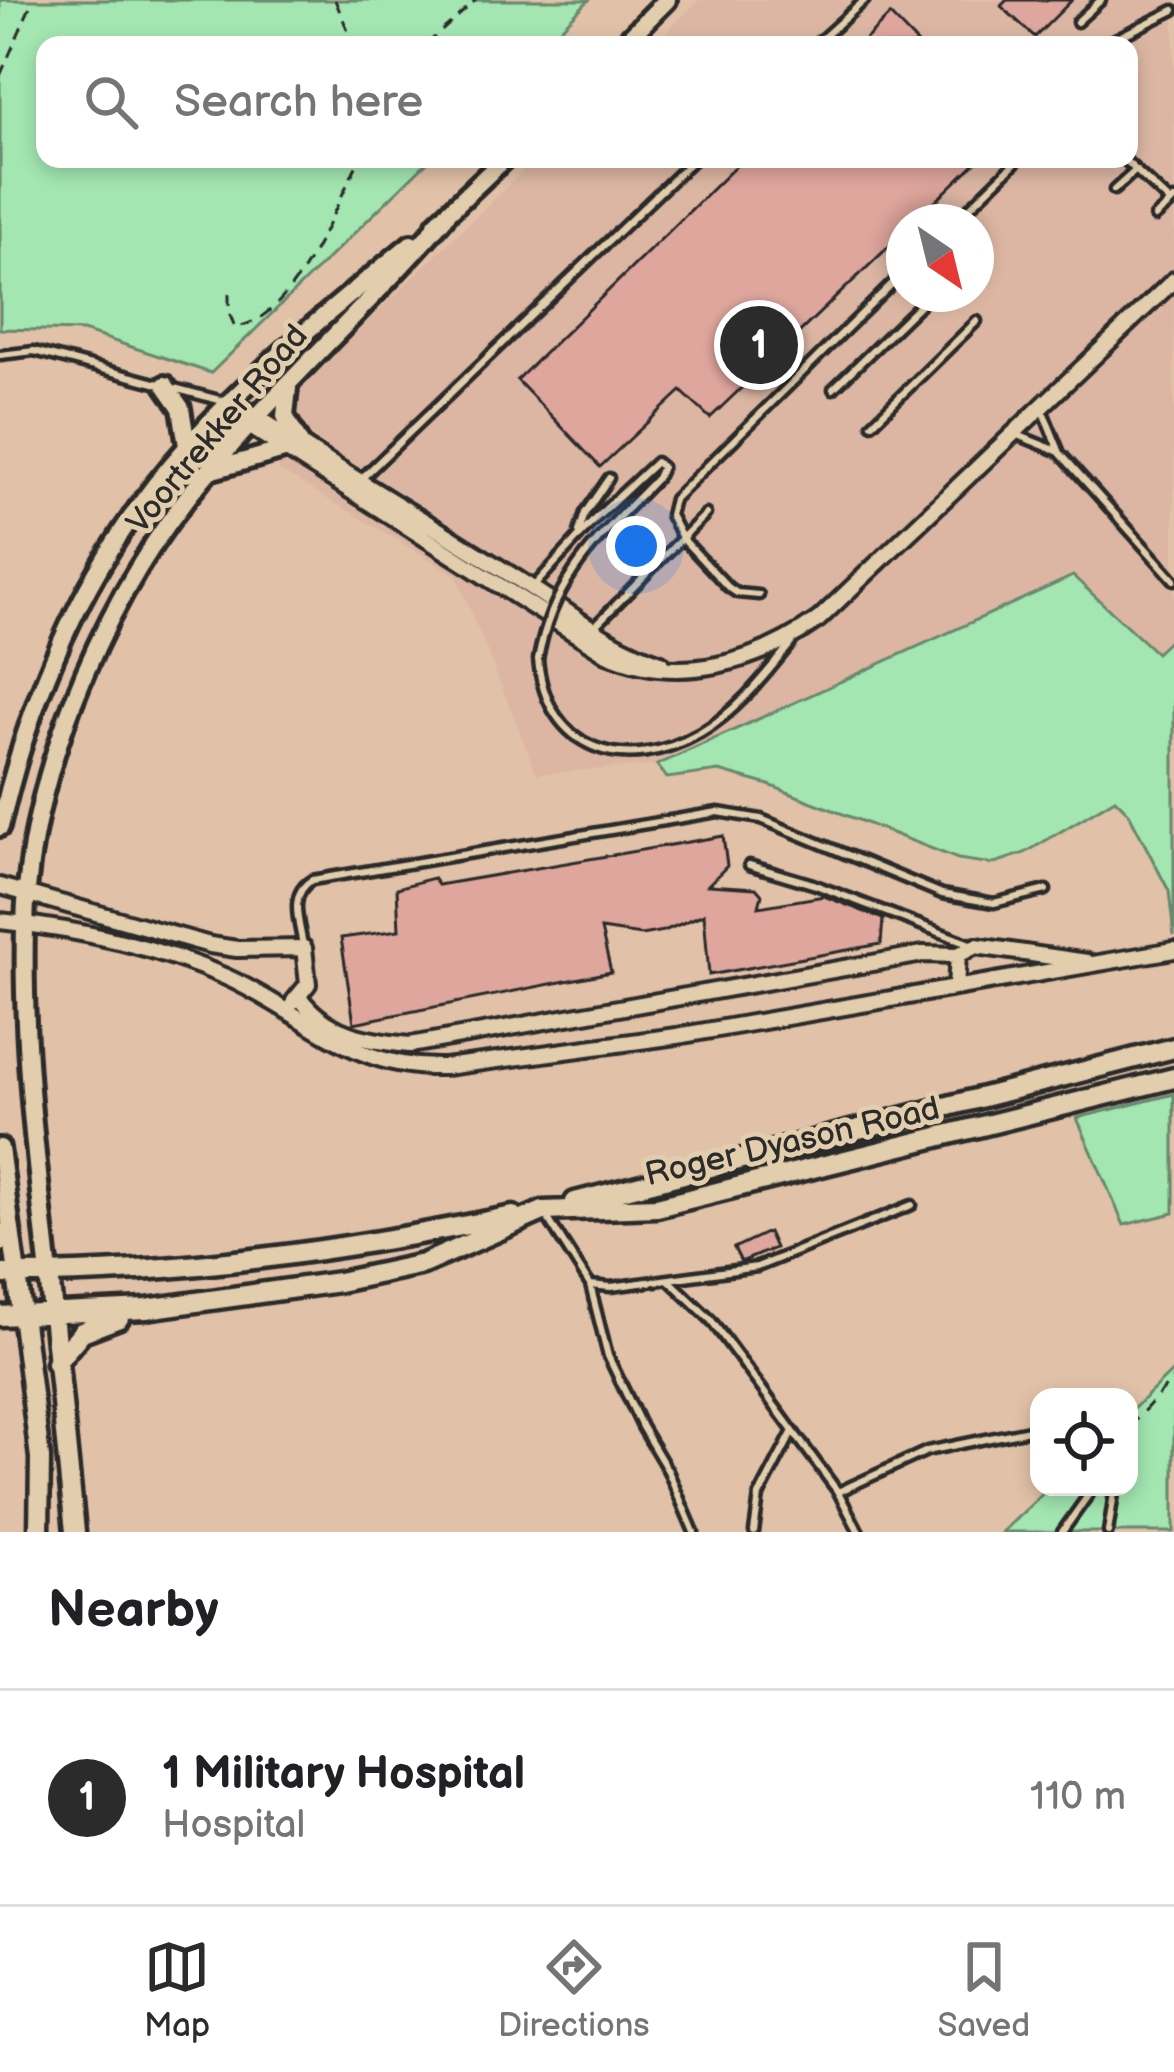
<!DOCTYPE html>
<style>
body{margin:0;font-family:"Balsamiq Sans",sans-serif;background:#f6f6f6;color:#202124}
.controls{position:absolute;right:36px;bottom:36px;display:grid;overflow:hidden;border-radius:24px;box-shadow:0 6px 18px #0003}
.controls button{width:108px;height:108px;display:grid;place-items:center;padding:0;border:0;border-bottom:3px solid #e0e0e0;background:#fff;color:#202124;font:60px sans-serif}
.compass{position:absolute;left:886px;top:204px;width:108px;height:108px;border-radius:50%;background:#fff;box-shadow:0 6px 18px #0003;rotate:145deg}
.you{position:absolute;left:636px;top:546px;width:42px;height:42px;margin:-30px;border:9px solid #fff;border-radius:50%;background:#1a73e8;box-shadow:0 0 0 18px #1a73e833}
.badge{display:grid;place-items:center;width:78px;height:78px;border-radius:50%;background:#2b2b2b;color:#fff;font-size:39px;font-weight:700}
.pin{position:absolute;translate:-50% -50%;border:6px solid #fff;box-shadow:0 3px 12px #0006}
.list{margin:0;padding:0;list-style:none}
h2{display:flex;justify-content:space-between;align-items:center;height:156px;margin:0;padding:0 48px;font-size:51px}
h2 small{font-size:39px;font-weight:400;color:#757577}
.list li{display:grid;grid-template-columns:78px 1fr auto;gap:36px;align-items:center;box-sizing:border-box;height:216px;padding:0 48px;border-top:3px solid #e0e0e0}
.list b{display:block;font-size:45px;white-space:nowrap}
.list p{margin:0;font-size:39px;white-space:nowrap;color:#757577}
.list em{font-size:39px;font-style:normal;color:#757577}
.icon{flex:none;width:66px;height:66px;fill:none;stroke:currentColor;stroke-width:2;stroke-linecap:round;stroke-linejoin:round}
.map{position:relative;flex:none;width:1174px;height:1532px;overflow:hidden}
.search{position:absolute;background:#fff;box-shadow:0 6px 18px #0003;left:36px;right:36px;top:36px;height:132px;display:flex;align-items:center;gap:30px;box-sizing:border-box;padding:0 42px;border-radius:24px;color:#757577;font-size:45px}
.sheet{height:372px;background:#fff}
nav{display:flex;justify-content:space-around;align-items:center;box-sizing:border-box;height:168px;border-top:3px solid #e0e0e0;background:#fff;font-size:33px;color:#757577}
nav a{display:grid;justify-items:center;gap:6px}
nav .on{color:#2b2b2b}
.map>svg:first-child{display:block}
</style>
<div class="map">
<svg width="1174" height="1532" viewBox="0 0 1174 1532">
<rect width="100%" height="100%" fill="#e1c1a8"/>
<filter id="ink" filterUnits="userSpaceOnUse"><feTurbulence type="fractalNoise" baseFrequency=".00833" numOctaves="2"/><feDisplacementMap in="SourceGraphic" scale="24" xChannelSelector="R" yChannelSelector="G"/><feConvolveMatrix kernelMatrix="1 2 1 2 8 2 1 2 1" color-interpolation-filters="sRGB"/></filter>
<g filter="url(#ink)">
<path fill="#dcb6a3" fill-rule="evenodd" d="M699,0h475v636l-17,17 -85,-77 -415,189 -120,9 -81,-199 -177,-105 13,-75 243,-236h594v-114h-476zM904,222h72v72h-72z"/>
<path fill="#a3e6b1" stroke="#67886e" stroke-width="3" d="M0,0h589l-45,45h-499v114h385l-219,214 -128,-42 -83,-2z
M1073,576l83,77 18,-17v300l-5,-45 -41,-79 -13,-13 -90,54 -33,11 -34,-5 -189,-74 -50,-14 -52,7 -10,-13z
M1174,1094v119l-50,12 -47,-107z
M1174,1370v162h-172l48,-45h79v-74z"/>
<path fill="#dfa69d" stroke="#2b2b2b" stroke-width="3" d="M1007,0h65l-37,37 -34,-31z
M890,15l29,30h-59z
M743,159h236l-65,63h-10v10l-194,186 -29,-27 -81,76 -83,-87z
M723,836l4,30 -19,19 48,3 6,7 -3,12 65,-11 59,23 -2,25 -172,31 -5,-61 -40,17 -23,4 -40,-6 10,43 -257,51 -13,-85 58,-8 -2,-42 36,-10 5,7z
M768,1232l7,16 -34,14 -7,-14z"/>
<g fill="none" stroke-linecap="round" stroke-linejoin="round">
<g stroke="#2b2b2b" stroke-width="15">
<path id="service" d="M1077,22l24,-22
M815,45l50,-45
M1103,45l71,-35
M1124,159l47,44 3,-3
M1114,190l22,-20
M1155,217l16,-14
M955,222l64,-63
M0,355l34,-4 189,50
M833,389l98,-95
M1042,409l18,44 114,127
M872,424l105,-103
M1015,434l42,17
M359,481l335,-322
M706,514l-24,24 46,49 9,6 22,2
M579,532l6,-19 24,-35
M535,585l60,-66 61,-57 6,5 -5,11
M591,630l91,-92 -12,-23 4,-16 230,-227
M538,659c8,92 87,117 162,74 38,-22 65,-58 92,-91
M749,865l64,19 160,61
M303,945c-4,-23 -15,-51 9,-65l406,-68 43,7 181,75 52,9 52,-13
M545,1214l45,71 18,71 34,71 26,44 26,61
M669,1280l42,40 127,172 21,40
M590,1285l21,2 146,-20 155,-62
M838,1492l89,-41 112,-23
M754,1532l5,-36 33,-63
M1062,1532l32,-45
M1108,1532l7,-45"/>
</g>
<g stroke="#2b2b2b" stroke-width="22">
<path id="minor" d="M233,401c98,65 201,124 300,188 47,30 73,55 128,74
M224,410l383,244c72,32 150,9 212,-35l355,-339
M0,886l210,59 27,4 67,-1 4,36 -14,17
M0,921c76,8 156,25 226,56 80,36 124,93 219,90l232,-31 497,-86
M958,955l18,-9 111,16
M300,998c28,37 67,43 110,47l513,-91 35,1 -2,32"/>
</g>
<g stroke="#2b2b2b" stroke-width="26">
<path id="tertiary" d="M622,45l45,-45
M436,224l68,-65
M165,385l16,23 6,38
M288,388l-3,28 18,33
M216,469l68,-19
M0,827c32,-139 91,-274 188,-381 67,-75 145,-138 223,-202
M0,1148l17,126
M49,1274c-13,-116 -27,-229 -24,-346 2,-143 73,-317 161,-429 79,-100 176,-185 259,-282"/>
</g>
<g stroke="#2b2b2b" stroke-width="27">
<path id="secondary" d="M575,1202l599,-154
M0,1242l9,-12
M0,1274c172,2 345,-24 513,-58
M17,1274l23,184 -1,74
M49,1274l26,258
M0,1316l146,-7 193,-27 84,-18 120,-53 114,-4 517,-129
M56,1363l26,-31 37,-14"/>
</g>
<path stroke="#2b2b2b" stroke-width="3" stroke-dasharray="12 9" stroke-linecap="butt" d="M335,0l19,45
M426,45l50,-45
M0,76l33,-76
M229,293v20l6,14c60,-7 99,-121 125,-168
M1129,1427l45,-49"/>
<use href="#service" stroke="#e2cdac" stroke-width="6"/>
<use href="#minor" stroke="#e2cdac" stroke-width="14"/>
<use href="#tertiary" stroke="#e2cdac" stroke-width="16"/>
<use href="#secondary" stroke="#e2cdac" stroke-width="18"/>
<g stroke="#2b2b2b" stroke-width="15" stroke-linecap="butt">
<path id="service-bridge" d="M538,659c16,-85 62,-121 119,-181"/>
</g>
<use href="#service-bridge" stroke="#e2cdac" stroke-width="6"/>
</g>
</g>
<g text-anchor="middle" stroke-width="10" stroke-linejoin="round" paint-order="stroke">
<g font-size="33" fill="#2b2b2b" stroke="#e2cdac">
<text transform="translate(216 428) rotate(-50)" y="12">Voortrekker Road</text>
<text transform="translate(792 1140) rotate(-13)" y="12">Roger Dyason Road</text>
</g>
</g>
</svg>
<div class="controls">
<button><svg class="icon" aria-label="locate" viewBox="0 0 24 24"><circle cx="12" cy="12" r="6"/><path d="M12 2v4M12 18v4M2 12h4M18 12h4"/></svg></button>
</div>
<svg class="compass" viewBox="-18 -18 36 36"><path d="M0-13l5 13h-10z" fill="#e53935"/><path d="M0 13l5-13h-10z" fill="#757577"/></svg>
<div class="you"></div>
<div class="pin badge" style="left:759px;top:345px">1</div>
<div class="search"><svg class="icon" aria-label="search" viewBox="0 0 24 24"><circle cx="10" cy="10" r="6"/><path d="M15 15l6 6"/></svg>Search here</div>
</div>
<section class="sheet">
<h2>Nearby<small></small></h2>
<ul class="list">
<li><span class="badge">1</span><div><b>1 Military Hospital</b><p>Hospital</p></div><em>110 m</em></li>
</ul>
</section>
<nav>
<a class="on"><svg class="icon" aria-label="map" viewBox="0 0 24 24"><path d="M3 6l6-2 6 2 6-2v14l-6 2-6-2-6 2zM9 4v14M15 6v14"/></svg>Map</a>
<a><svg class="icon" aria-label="directions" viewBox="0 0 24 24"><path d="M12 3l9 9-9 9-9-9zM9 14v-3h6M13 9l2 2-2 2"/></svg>Directions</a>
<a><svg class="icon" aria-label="saved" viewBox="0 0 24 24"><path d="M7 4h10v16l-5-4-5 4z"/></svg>Saved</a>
</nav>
